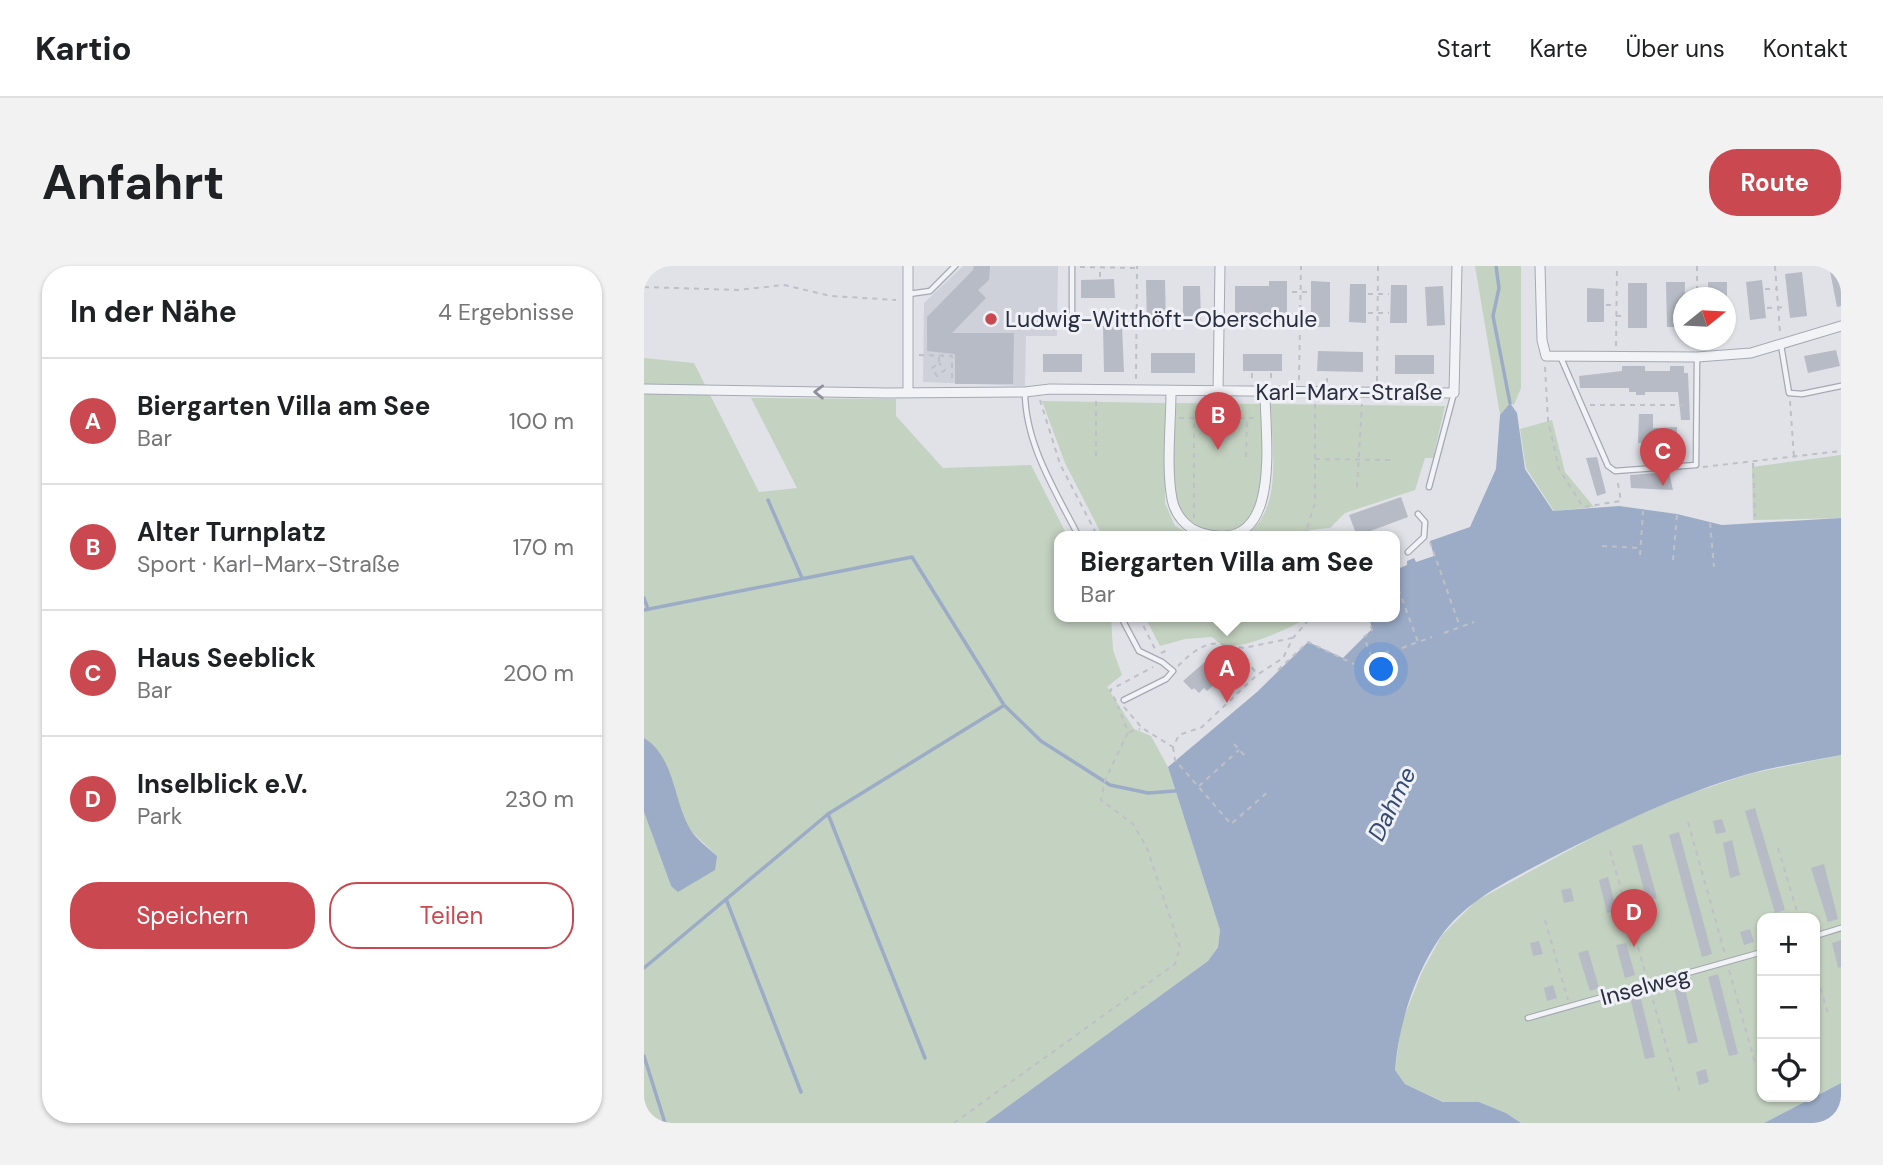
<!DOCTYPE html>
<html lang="de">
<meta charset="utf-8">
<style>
body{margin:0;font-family:"DM Sans",sans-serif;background:#f2f2f2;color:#202124}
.controls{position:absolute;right:21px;bottom:21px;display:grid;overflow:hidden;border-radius:14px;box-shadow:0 2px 5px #0004}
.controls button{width:63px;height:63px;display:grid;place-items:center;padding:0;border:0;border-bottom:2px solid #e0e0e0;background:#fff;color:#202124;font:35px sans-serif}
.compass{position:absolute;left:1029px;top:21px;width:63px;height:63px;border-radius:50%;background:#fff;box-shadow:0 2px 5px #0004;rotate:72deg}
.you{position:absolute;left:738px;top:404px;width:24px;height:24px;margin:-18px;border:5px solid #fff;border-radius:50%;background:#1a73e8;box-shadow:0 0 0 10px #1a73e833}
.badge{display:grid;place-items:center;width:46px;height:46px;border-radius:50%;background:#ca484f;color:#fff;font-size:23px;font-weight:700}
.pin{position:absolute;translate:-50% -58px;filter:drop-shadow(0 2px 4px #0008)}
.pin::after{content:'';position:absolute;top:37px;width:24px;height:21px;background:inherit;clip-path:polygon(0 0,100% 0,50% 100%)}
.popup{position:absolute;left:410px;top:265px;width:346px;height:91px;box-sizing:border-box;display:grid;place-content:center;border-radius:14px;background:#fff;filter:drop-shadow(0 2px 5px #0005);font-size:23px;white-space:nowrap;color:#757577}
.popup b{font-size:26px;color:#202124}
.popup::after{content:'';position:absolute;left:50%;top:100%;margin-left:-14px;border:14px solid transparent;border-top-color:#fff}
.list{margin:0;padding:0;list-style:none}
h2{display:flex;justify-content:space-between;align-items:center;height:91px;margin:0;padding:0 28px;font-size:30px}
h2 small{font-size:23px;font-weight:400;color:#757577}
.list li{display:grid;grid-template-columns:46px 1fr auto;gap:21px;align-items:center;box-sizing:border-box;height:126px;padding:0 28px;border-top:2px solid #e0e0e0}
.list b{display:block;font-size:26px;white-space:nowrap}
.list p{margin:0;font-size:23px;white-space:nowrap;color:#757577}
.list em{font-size:23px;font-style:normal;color:#757577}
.actions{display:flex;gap:14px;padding:21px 28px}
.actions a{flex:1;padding:16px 0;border:2px solid #ca484f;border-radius:28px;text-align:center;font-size:24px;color:#ca484f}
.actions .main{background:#ca484f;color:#fff}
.icon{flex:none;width:38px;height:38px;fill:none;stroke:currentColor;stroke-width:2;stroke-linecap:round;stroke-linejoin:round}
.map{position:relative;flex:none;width:1197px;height:857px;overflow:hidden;border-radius:28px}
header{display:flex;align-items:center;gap:42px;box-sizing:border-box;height:98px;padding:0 35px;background:#fff;border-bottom:2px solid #e0e0e0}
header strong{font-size:33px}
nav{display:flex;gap:38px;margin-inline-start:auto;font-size:24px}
.intro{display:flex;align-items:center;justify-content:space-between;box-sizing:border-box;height:168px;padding:0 42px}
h1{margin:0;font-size:49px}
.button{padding:18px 32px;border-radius:28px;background:#ca484f;color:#fff;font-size:24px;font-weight:700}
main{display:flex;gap:42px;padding:0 42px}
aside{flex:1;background:#fff;border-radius:28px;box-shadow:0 2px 5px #0004}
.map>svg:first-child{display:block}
</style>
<header>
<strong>Kartio</strong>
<nav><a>Start</a><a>Karte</a><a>Über uns</a><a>Kontakt</a></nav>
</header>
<div class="intro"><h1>Anfahrt</h1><a class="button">Route</a></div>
<main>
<aside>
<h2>In der Nähe<small>4 Ergebnisse</small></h2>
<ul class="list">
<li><span class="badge">A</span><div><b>Biergarten Villa am See</b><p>Bar</p></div><em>100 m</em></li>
<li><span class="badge">B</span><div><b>Alter Turnplatz</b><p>Sport · Karl-Marx-Straße</p></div><em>170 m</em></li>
<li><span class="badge">C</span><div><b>Haus Seeblick</b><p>Bar</p></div><em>200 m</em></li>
<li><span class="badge">D</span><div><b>Inselblick e.V.</b><p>Park</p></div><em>230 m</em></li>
</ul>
<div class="actions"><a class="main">Speichern</a><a>Teilen</a></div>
</aside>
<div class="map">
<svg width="1197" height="857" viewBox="0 0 1197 857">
<rect width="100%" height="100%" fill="#e0e2e8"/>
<path fill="#ced1da" d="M319,0h95l-1,70h-31l-1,50 -102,-4 1,-79z"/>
<path fill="#c4d2c1" d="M831,0h46v122l-7,17 -4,-2 -10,12z
M0,92l50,5 65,129 38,-4 -46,-90 145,1v17l47,52 88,-3 37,72h-9v80h52l2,33 9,25 -15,12 27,42 17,7 17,31 52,163 -2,16 -10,15 -223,162h-341v-311l27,74 46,-30 -27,-26 -46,-92z
M398,135l123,2v100l10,23 20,11h-92l-38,-74z
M532,137l85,1c1,36 13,150 -56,126 -14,-5 -26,-15 -30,-29 -4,-21 1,-73 1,-98z
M627,138l174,2 -12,52h-8l-10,32 -70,23 -15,15 -20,2 -4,7h-66c46,-20 31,-92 31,-133z
M908,154l13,52 29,35 -40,4 -28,-43 -6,-39z
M1197,189v63l-88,2 -1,-53z
M501,351h157v4c-16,8 -64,33 -83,22 -3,-2 -4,-5 -8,-6l-26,2 -25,7z
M1197,489v328l-26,13v-178h-53v179h52l-50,26h-243l-15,-10 -27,-11h-35l-39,-18 -10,-14 7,-48 20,-50 20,-37 34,-34 134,-73 67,-30 72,-24z"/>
<path fill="#9cacc7" d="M866,137l7,10 8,56 28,42 66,-5 58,8 45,11 119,-7v237c-31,6 -63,11 -93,19 -69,20 -132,51 -195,83 -39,21 -86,42 -112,79 -27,39 -42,88 -46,134l10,14 38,18h36l27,11 15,10h-536l223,-162 10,-14 2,-17 -52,-163 89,-75 51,-50 35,16 29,-29 -3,-12h26v-26l3,-2 -3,-19 12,-5v-4l7,-3 2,4 18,-6 -4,-15 40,-14 26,-58 4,-54z
M0,472c31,19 29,62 46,91 6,10 18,19 27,27l-2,14 -37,22 -7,-6 -27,-74z
M1197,817v40h-77z"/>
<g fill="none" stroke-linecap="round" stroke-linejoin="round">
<path stroke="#9cacc7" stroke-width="3.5" d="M852,0l3,22 -6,28 17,87
M124,234l34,78
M0,332l4,11
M0,344l268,-53 92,148 37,36 69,44 38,8 27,-2
M184,548l97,244
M82,633l75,193
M0,702l184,-154 175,-108
M0,790l21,67"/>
</g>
<path fill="#b7bbc5" d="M330,0h16l-1,14 -11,10 8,8 -34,35h62l-1,51h-58v-30l-28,-3v-34l46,-47z
M1185,0h12v40l-4,1z
M1158,6l5,44 -17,2 -5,-44z
M470,13l1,19h-34v-18z
M502,14h19l1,46h-19z
M1118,14l4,38 -16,2 -4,-38z
M625,15h18v46h-19v-6h-33v-35h34z
M667,15l19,1v45h-19z
M1022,16h19l-1,45h-17z
M1064,16h19v16h-19z
M984,17h19v45h-19z
M706,18h16v39l-17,-1z
M747,19h16v38h-17z
M539,20h17l1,35 -18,1z
M799,20l2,39 -18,1 -2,-39z
M943,22l17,1v33h-17z
M459,60h19l2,46h-20z
M1192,84l4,16 -32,7 -4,-17z
M674,85l45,1v20l-46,-1z
M507,87h44v20h-44z
M399,88h39v18h-39z
M599,88h39v17h-39z
M751,89h39v19h-39z
M978,100h23v5h25v-5h14v7h4l2,47h-9l-3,-28h-33v3h-9v-3h-7v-4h-49l-1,-12 43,-5z
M995,148h14v14l24,-1v15l-39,1z
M953,191l9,36 -9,3 -11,-38z
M1025,206l4,18 -42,-2 -1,-13z
M757,231l7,20 -51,19 -8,-21z
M570,388l15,18 -22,19 -3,-3 -5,5 -5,-5 -2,2 -9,-9z
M1111,542l30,102 -10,3 -30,-102z
M1078,553l4,13 -10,2 -3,-13z
M1035,566l33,122 -10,3 -33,-122z
M1088,574l8,35 -10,3 -7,-35z
M998,578l15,54 -10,3 -15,-55z
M1180,598l14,55 -10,3 -17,-54z
M964,611l9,34 -10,2 -8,-33z
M927,622l3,13 -10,2 -3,-13z
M1106,663l4,13 -10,3 -4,-13z
M1197,674v27l-3,1 -6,-25z
M895,675l4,13 -10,2 -3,-13z
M982,677l9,32 -10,3 -9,-33z
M944,684l11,38 -9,3 -12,-38z
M1074,708l20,80 -9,2 -21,-79z
M909,719l4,13 -10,3 -3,-13z
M1040,719l14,57 -10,2 -14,-56z
M996,729l15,62 -10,2 -15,-62z
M1062,803l3,13 -10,3 -3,-13z"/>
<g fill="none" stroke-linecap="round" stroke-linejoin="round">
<g stroke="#a5a9b2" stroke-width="7">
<path id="lane" d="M265,28l21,-3 25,-25
M428,64v-64
M1137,79l8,48 13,1 39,-8
M917,92l47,108 7,5 81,-6 1,-106
M381,126c0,52 31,100 54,145
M785,221l25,-94
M764,286l16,-15 1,-15 -7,-8
M477,351l18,34 23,11 11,9 -7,8 -42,21
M1171,670l26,-8
M884,752l234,-66"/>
</g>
<g stroke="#a5a9b2" stroke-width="11">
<path id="street" d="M896,0l2,74 4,16 151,1 54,-4 90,-27
M0,123l243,4 138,-1 25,-3 404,4 3,-127
M527,125c0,33 -5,76 1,108 3,16 15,30 30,34 82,24 63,-95 63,-141
M574,125l2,-125
M264,126v-126"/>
</g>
<path stroke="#bec0c7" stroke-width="2" stroke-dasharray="5 5" stroke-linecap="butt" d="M1053,0v32
M1131,0l5,66
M436,1l57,1
M456,11v-9
M0,21l94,3 46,-5 47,11 65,4
M1121,23h12
M648,26h18
M724,28h21
M1043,28h20
M962,39h9
M1123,42l20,-1
M724,47h21
M648,48h18
M972,50h9
M972,80l1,-80
M1053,80v-6
M275,89l33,1v26
M295,91v6l-7,5 5,8 8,-6 -6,-7
M901,101l3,53 11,49 24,38 38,-6 -4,-23
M608,107v9
M627,107v9
M492,113l1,-113
M655,114l2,-114
M733,115l1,-115
M683,117v-9
M396,134l20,64 38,73
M1146,135l4,57
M946,139h99
M535,152h75
M452,190v-55
M602,191l1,-38
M671,193l75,1
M1109,197l2,54
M1059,201l138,-16
M713,221l5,-83
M550,252v-100
M1066,257l4,44
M660,271l11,-34v-100
M786,276l30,85
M958,280l37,2
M996,289l3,-44
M1029,294l4,-46
M751,314l23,62
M495,351l17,34
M574,351v11
M724,351l4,13 -8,7 8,21 20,-8
M800,367l30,-11
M585,379l15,3 48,-10
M758,382l30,-11
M517,387l9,-4
M534,400c34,-34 51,-28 79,8
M634,404l30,-28 46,22
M472,435l-6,-11 43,-23
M480,441l18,21 31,19 6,-12 23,-8 55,-52 26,-17 10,-20 18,-21
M485,466l11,-3
M590,478l11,12
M529,481l2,13 56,64 38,-33
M555,520l40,-36
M1044,556l37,132
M1134,582l21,70
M966,585l36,124
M901,654l23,80
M1171,703l13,45
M1085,704l26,93
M1006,724l30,103
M310,857l221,-159 5,-17 -33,-99 -14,-24 -32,-24 4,-20 23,-48 -10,-26"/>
<use href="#lane" stroke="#f2f3f7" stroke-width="4.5"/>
<use href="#street" stroke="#f2f3f7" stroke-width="9"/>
</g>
<defs><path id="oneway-chevron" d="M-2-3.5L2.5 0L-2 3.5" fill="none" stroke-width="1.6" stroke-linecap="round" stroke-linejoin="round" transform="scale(1.75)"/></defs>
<use stroke="#8e919b" href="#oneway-chevron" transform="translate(175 126) rotate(-179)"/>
<circle fill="#ca484f" stroke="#eff1f6" stroke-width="2.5" cx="347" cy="53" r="7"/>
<g text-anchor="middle" stroke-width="6" stroke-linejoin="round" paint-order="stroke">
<g font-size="23" fill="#292f3f" stroke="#eff1f6" text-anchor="start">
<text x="361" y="61">Ludwig-Witthöft-Oberschule</text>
</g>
<g font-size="23" fill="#292f3f" stroke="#eff1f6">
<text x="705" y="134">Karl-Marx-Straße</text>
<text transform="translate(1001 720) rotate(-15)" y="8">Inselweg</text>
</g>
<g font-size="24" font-style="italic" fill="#344a72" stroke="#eff1f6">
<text transform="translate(748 538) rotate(-64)" y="8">Dahme</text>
</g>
</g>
</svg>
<div class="controls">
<button>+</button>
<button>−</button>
<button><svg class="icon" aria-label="locate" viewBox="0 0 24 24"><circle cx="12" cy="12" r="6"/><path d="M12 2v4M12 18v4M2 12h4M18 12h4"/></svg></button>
</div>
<svg class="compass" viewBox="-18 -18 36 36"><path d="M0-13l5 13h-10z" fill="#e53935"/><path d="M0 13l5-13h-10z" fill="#757577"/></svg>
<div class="you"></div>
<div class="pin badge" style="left:583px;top:437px">A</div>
<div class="popup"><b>Biergarten Villa am See</b>Bar</div>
<div class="pin badge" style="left:574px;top:184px">B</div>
<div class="pin badge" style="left:1019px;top:220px">C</div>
<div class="pin badge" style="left:990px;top:681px">D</div>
</div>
</main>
